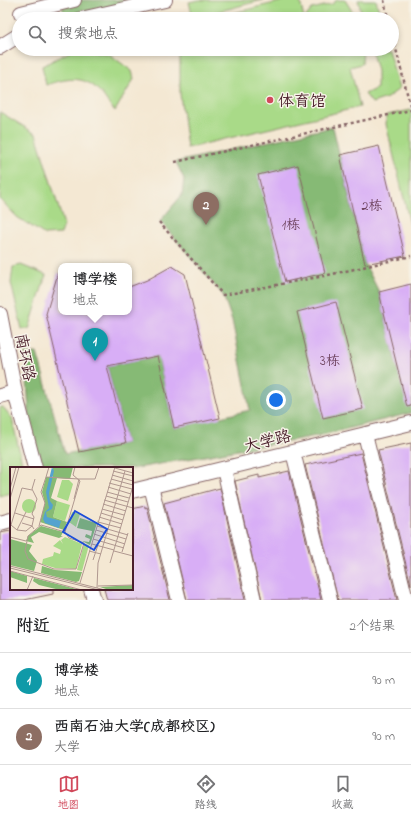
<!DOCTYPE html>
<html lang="zh">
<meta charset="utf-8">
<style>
body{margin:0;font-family:"Indie Flower","LXGW WenKai TC",sans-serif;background:#f2f2f2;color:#202124}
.you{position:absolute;left:276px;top:400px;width:14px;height:14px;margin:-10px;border:3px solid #fff;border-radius:50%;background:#1a73e8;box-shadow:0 0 0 6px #1a73e833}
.badge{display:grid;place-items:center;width:26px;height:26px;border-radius:50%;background:#d1495b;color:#fff;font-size:13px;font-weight:700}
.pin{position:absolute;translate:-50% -33px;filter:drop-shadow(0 1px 2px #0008)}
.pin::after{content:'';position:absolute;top:21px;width:14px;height:12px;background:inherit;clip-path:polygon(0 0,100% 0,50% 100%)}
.popup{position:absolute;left:58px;top:263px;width:74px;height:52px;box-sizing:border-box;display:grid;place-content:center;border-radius:8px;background:#fff;filter:drop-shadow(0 1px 3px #0005);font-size:13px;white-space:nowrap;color:#757577}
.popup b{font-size:15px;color:#202124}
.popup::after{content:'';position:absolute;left:50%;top:100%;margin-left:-8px;border:8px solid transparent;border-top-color:#fff}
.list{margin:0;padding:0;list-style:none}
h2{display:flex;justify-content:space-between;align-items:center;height:52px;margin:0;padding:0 16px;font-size:17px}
h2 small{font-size:13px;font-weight:400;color:#757577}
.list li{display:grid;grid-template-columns:26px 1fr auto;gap:12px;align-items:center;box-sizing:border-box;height:56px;padding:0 16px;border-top:1px solid #e0e0e0}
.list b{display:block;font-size:15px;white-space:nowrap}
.list p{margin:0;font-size:13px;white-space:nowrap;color:#757577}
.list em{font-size:13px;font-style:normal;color:#757577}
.icon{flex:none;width:22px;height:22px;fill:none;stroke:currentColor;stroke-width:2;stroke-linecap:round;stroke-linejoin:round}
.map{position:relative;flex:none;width:411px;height:600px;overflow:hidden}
.search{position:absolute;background:#fff;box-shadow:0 2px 6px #0003;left:12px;right:12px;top:12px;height:44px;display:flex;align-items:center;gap:10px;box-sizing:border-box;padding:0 14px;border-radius:22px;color:#757577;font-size:15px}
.sheet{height:164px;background:#fff}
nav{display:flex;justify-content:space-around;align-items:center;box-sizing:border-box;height:56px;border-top:1px solid #e0e0e0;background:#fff;font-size:11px;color:#757577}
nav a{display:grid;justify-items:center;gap:2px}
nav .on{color:#d1495b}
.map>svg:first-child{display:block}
</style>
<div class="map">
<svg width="411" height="600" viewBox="0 0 411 600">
<rect width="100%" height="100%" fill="#f7f3e8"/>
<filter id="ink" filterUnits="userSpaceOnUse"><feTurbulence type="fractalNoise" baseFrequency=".025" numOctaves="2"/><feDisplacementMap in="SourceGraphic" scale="8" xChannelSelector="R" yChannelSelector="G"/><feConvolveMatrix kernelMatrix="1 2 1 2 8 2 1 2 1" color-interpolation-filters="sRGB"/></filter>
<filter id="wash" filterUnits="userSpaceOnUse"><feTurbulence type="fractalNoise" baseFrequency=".012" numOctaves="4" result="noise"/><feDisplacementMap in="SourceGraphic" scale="16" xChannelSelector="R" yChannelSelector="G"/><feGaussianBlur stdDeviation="0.9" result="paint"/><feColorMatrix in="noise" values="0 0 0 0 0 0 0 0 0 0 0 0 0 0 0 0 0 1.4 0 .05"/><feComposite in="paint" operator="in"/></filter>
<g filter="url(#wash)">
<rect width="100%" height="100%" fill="#f4e8d3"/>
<path fill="#a9da88" stroke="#7a7c5a" d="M199,0h64l-70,18 -4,-16z
M287,0h13l4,19h-96z
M337,0h8l12,19h-53l8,-10 20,-5z
M358,0h18l5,19h-18z
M75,49h8l26,5 23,17 2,8 -19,32c-6,-6 -10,-14 -16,-20 -16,-17 -34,-12 -53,-6l-4,-19z
M195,49h168l-1,15 -12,3 10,40 -173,41 -7,-54v-38l15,-4z
M371,49h17l11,40 -12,9 -15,5 -7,-9 12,-6v-17z
M411,110v118l-25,-104 1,-9z
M0,112l36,22 28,91 -3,9 -16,1 -28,-18 -17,-18z
M21,265l25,10 -17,54h-7l-11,-46 2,-16z
M0,407h3l9,11 11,50h-12v25l-11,3z"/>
<path fill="#86ba74" stroke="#686c50" d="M80,0h73l-79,19h-9l-3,-14z
M333,127l32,137 14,28 26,106h6v15l-89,22 -190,34v-1h-99l-8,-115h12l28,101 61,-11 -19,-77 51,-10 16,72 76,-18 -18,-90 -9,-25 -63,-74 22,-26 2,-16 -8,-17z"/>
<g id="blocks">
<path fill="#d8aef6" d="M379,146l26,110 -40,8 -25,-109z
M298,165l27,108 -40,9 -27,-107z
M172,266l13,8 35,144 -46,10 -16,-72 -51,10 19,77 -47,9 -33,-138 12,-41 3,1v38h68v-25l18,-7z
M411,284v122l-4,1 -28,-115z
M336,302l27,107 -40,9 -26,-106z
M411,443v142l-33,-135z
M361,453l36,147h-59l-33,-135z
M289,471l32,129h-59l-27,-119 24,-6v3z
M220,488l25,112h-58l-23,-97z
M145,506v2l2,-1 23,93h-63l-3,-11h28v-80z
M11,531v58h42v5l-29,6h-24v-67z"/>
</g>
</g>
<g filter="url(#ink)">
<use href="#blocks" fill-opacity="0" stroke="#866566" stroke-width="1"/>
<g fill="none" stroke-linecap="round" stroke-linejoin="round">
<g stroke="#866566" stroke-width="16">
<path id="minor" d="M21,13l53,-13
M81,19l84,-19
M0,47l19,-12
M0,314l15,78 -15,4
M15,392l20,76
M365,434l41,166
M293,452l37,148
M224,469l30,131
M151,486l28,114
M132,491l279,-68
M0,523l11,-3
M91,589l3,11"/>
</g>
<path stroke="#866566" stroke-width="2.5" stroke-dasharray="3 3" stroke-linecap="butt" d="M384,0l4,19
M392,33l19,76
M175,162l236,-52
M159,222l64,73 101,-19 87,-20"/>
<use href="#minor" stroke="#fff" stroke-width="14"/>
</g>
</g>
<circle fill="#d1495b" stroke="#f7f3e8" stroke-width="1.5" cx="270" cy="100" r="4"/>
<g text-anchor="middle" stroke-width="3" stroke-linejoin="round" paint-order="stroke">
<g font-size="14" fill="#6e435e">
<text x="372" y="210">2栋</text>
<text x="291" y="229">1栋</text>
<text x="330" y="365">3栋</text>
</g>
<g font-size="16" fill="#4a1f2b" stroke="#f7f3e8" text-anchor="start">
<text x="278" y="106">体育馆</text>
</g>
<g font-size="16" fill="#4a1f2b" stroke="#f7f3e8">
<text transform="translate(26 357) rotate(79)" y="6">南环路</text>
<text transform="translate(267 440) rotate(-14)" y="6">大学路</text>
</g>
</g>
<g transform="translate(10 467)">
<rect width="123" height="123" fill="#f4e8d3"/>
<path d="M52,13h7l4,4 -5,17 -11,-4zM12 39a7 7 0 1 1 14 0a7 7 0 1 1-14 0ZM47,34l13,4 -5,16 -12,-4zM62,45l8,2 -4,13 -7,-5zM55,70l17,7 -6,25 -21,-1 -13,-4 1,-5 10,-3 1,-4 6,2 1,-4 -8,-4 7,-6 3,4 -2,-4zM74,77l5,1 -7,26 -5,-1z" fill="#a9da88"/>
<path d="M43,0h20l-3,12 -13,-1 -6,20 6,3 -4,16 14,5 -3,8 -24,-8 5,-19 -3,-11 4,-15h7zM70,51l16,5 2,-3 -8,25 -8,-4 7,1 1,-3 -5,-2 1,-3 5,2 1,-5 -15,-3zM31,59l22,6 -2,4h2l-4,2 -20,-6 -8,5 3,6 -8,-2 2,-5zM0,72l22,6 -3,6 8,10 -3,10 -24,-6zM32,99l13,4 27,2 -3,9 -3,1 -35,-9zM0,104l17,5v7l-17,-6zM24,111l46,12h-20l-21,-5 -6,-4zM123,118v5h-24l-9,-3z" fill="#86ba74"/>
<path d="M42,0l2,4 -5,22 1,8 3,4 -1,4 -6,3 1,5 14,4 -2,7 -14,-5 -2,-4 2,-7 4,-4 -3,-16z" fill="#54a3ce"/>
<path fill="none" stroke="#b09890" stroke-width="1" d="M39,0l-3,10 33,2h16l4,-12M105,1l18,5M103,4l20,5M102,8l21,6M101,12l22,6M99,16l23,6M98,20l23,7M0,22l6,-22M97,25l22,6M96,29l22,6M0,32l9,-32M64,32l5,-20M94,33l29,8M93,37l23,7M92,42l22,6M5,46l19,6M91,46l22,7M89,50l23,7M88,55l23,6M12,56l10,3 -6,5 -9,-1 -6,-5 11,-37 10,2M31,58l24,7 4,6 15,5 -8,26h-22l-26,-10 -3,-8 3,-15zM29,59l6,-23 -4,-11 5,-15M87,59l31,9M24,62l-2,-3 2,-9 -2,-3 5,-15 -5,-10 3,-10M7,63l9,-18M86,63l30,9M55,65l15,-51 -7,-6 2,-8M84,67l31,10M0,70l16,4M83,72l31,9M82,77l22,6M79,84l12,3M104,84l19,5M112,85l6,-19M83,93l5,-15M100,96l23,-77M0,99l95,24M0,101l89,22M0,104l72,19M70,116l35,-116M88,119l35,-1M87,121l1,-25 27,-92M17,123l6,-14"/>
<path fill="#1d4ed8" fill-opacity="0.15" stroke="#1d4ed8" stroke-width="2" d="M65,44l32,18 -13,21 -31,-18z"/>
<rect width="123" height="123" fill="none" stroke="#4a1f2b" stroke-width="2"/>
</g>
</svg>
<div class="you"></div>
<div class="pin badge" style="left:95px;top:361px;background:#0f9aa8">1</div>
<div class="popup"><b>博学楼</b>地点</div>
<div class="pin badge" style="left:206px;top:225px;background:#8d6e63">2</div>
<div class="search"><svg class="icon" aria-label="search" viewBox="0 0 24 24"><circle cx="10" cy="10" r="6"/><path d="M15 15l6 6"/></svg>搜索地点</div>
</div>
<section class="sheet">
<h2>附近<small>2个结果</small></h2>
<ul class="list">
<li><span class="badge" style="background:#0f9aa8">1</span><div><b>博学楼</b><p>地点</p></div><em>90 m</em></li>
<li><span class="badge" style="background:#8d6e63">2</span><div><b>西南石油大学(成都校区)</b><p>大学</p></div><em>90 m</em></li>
</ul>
</section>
<nav>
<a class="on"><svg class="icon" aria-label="map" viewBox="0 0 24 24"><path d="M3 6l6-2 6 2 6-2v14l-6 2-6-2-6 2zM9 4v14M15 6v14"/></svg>地图</a>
<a><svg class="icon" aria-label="directions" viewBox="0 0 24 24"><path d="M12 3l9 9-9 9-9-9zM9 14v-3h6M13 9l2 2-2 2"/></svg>路线</a>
<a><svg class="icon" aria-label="saved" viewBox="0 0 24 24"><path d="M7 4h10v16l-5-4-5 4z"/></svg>收藏</a>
</nav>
